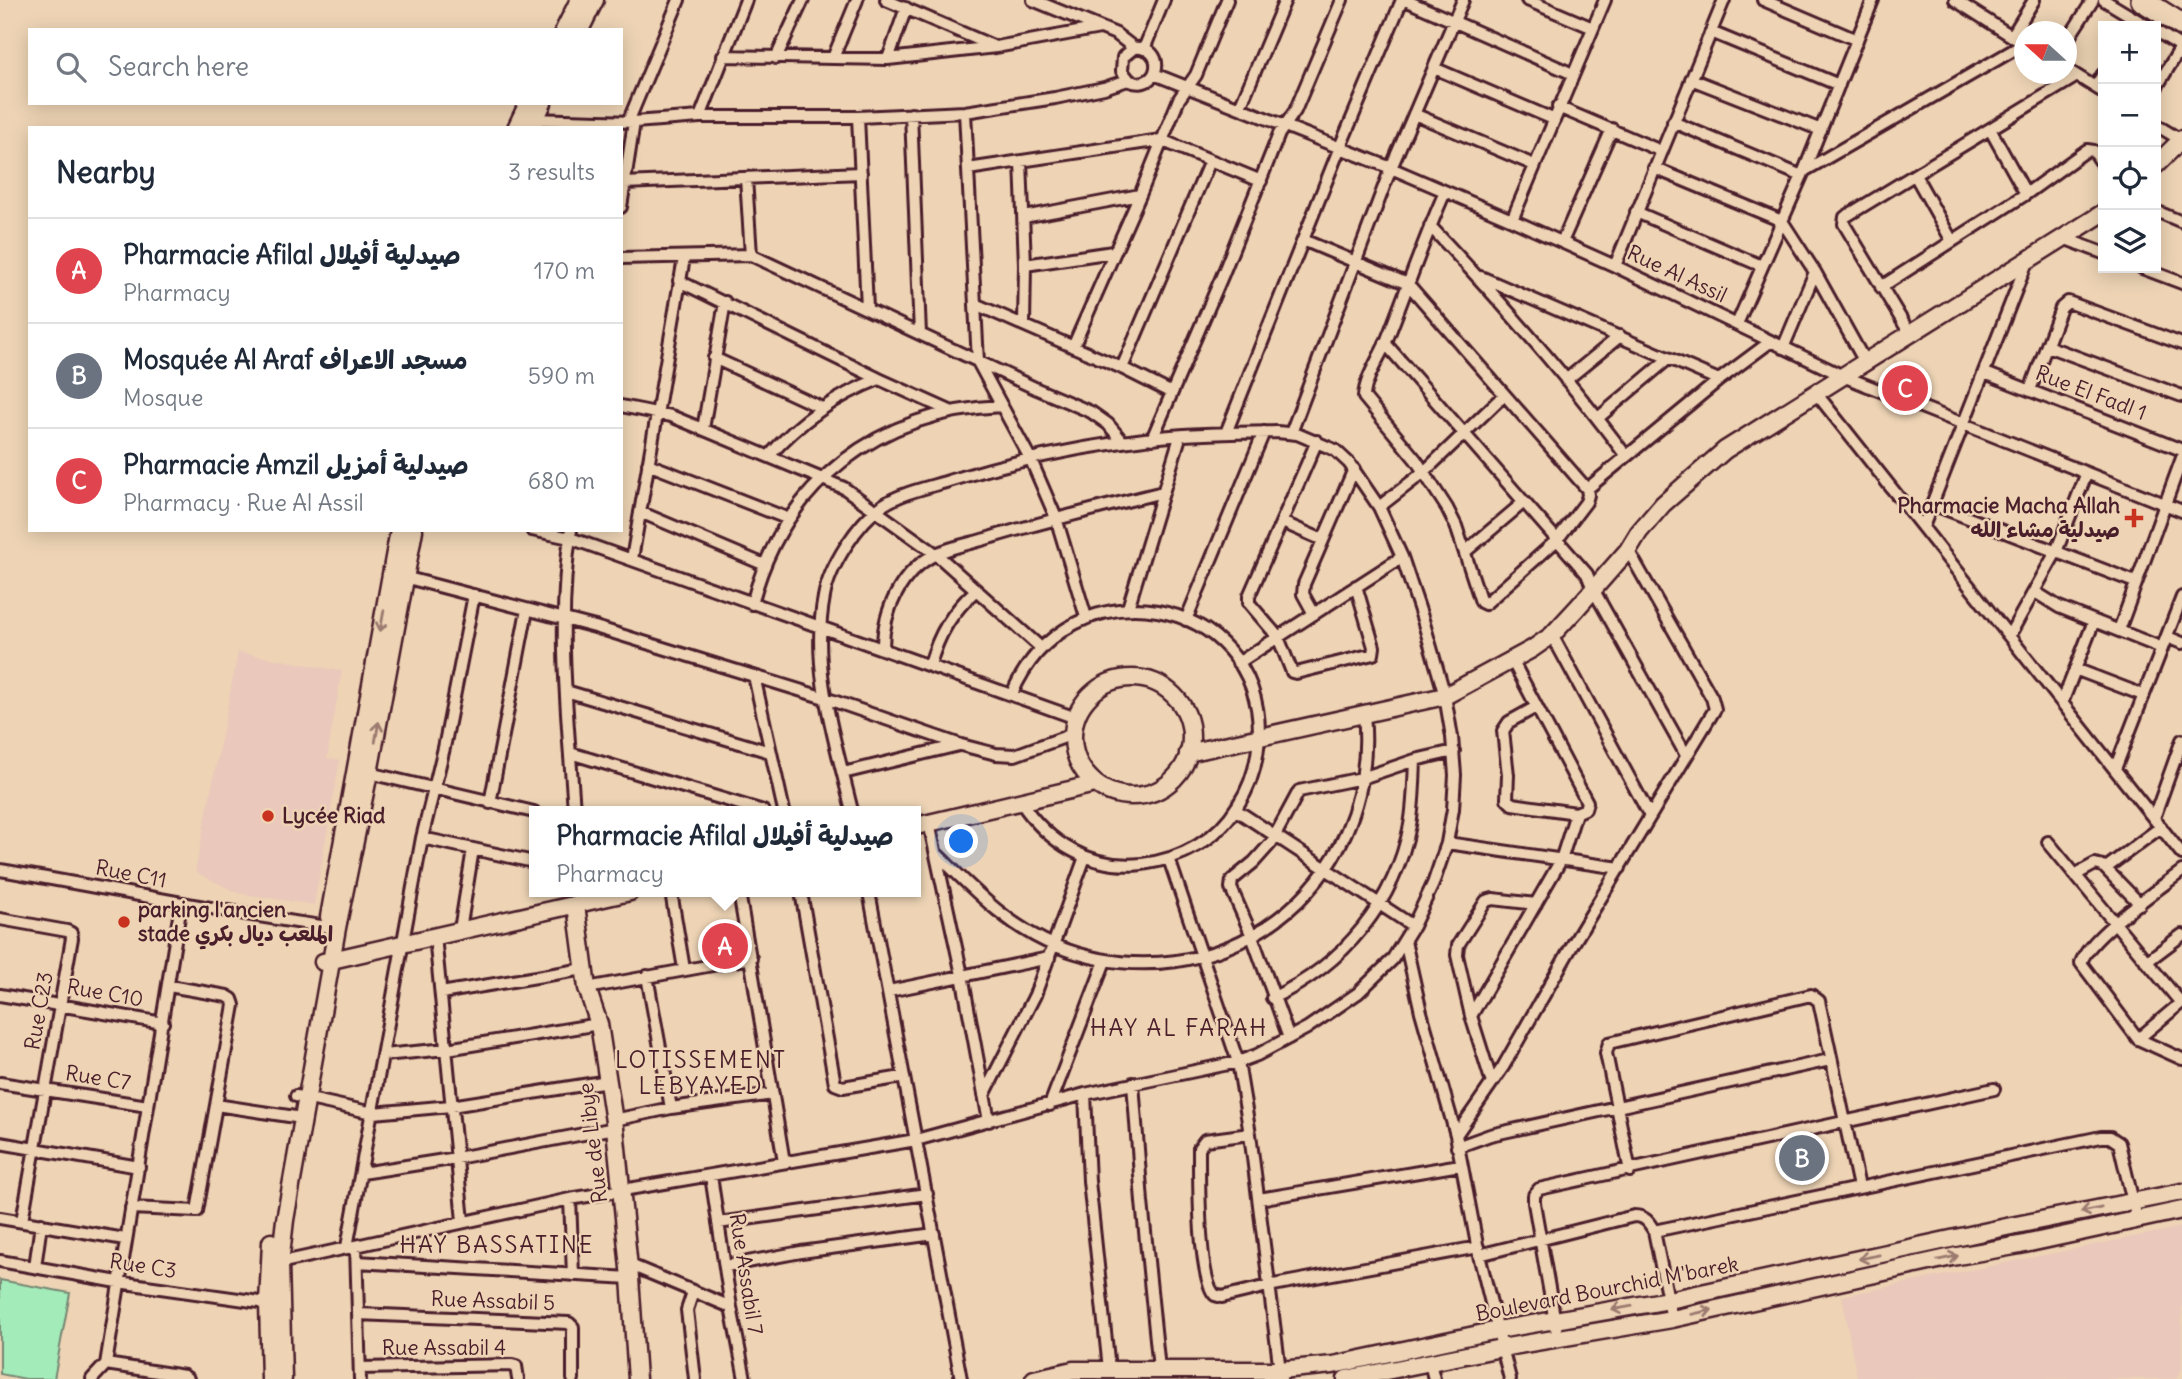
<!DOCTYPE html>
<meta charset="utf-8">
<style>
body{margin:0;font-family:Delius,"Playpen Sans Arabic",sans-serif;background:#f6f6f7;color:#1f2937}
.controls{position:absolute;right:21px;top:21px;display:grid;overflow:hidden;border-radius:0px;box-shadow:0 4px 18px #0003}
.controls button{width:63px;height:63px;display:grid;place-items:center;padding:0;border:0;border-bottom:2px solid #e0e1e3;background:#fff;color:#1f2937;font:35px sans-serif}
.compass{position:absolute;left:2014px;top:21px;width:63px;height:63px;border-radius:50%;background:#fff;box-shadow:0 4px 18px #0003;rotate:291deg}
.you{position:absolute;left:962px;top:842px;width:24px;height:24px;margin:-18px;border:5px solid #fff;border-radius:50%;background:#1a73e8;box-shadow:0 0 0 10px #1a73e833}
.badge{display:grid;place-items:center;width:46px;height:46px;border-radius:50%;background:#1a73e8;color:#fff;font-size:23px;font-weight:700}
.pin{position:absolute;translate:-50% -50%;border:4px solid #fff;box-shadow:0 2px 7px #0006}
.popup{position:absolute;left:529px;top:806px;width:392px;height:91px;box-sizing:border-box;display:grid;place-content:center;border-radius:0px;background:#fff;filter:drop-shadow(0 2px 5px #0005);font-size:23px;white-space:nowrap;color:#747a83}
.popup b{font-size:26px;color:#1f2937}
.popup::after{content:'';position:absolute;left:50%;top:100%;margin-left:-14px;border:14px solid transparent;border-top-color:#fff}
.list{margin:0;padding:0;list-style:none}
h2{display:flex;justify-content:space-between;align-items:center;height:91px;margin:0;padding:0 28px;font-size:30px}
h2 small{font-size:23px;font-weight:400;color:#747a83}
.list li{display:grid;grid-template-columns:46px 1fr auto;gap:21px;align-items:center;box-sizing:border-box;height:105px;padding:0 28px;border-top:2px solid #e0e1e3}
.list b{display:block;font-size:26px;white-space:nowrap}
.list p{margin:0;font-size:23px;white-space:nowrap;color:#747a83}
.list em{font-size:23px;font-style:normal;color:#747a83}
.icon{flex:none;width:38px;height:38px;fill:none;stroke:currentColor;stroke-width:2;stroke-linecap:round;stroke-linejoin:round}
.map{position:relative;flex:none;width:2182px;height:1379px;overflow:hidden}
.search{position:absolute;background:#fff;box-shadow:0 4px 18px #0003;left:28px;top:28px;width:595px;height:77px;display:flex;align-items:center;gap:18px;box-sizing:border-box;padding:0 24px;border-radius:0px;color:#747a83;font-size:26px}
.panel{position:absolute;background:#fff;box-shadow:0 4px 18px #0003;left:28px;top:126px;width:595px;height:406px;border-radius:0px}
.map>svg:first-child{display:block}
</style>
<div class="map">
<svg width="2182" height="1379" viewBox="0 0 2182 1379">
<rect width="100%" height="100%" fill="#eed4b5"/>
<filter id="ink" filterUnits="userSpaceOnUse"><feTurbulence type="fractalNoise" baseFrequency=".0143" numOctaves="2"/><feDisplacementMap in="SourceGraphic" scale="14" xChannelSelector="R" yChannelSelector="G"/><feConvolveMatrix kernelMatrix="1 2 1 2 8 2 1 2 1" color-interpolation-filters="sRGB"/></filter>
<g filter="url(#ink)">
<path fill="#eac8bb" d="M238,652l104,19 -15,87 13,2 -26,145 -77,-12 -42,-21z
M2182,1227v142l-6,10h-319l-15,-83z"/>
<path fill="#a3ecba" stroke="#768672" stroke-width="2" d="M0,1280l70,13 -16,86h-28l-26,-5z"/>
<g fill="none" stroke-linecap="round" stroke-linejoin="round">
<g stroke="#4a1f2b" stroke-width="16">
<path id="street" d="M886,0l107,46
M1033,0l83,34 18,14c33,-3 27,44 -4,33l-8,-10 1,-14 11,-9
M1405,0l168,74
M1527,0l66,28
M1763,0l94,40
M1955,0l69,44
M2104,0l43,26
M2156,31l26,16
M1711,32l128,53
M2012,36l22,-36
M2066,42l27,-42
M1144,49l20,-49
M723,56l165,3 108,-12 104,-19
M776,58l27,-58
M833,58l24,-58
M888,59l18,-51
M1434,68l119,51
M2066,69l37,23
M1154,74l237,94 121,52 103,46 228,110 339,135
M1691,79l130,51
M2095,87l8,-13
M2156,88l25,-41
M1240,107l45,-107
M1558,107l103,44
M965,112l13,250 53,98 25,58 30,99
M911,114l9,220
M1414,114l120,51
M700,117l46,-117
M858,117l9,191
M531,119l103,3 66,-5h158l107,-5 90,-14 49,-10 24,-8
M628,122l51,-122
M1673,122l129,54
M2156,125l25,15
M1990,129l36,65
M1021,161l4,104 -1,60
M1654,168l128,53 33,51 50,90
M968,169l193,-29 100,41
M1804,171l220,-127
M1915,175l37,66
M746,178l5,77
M624,183l237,-10
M621,207l13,-85
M2156,211l26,11
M1636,212l126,54
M1024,217l116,-22
M1512,220l93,-220
M1430,226c69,73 136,149 196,230
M2066,239l37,14
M1303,240l105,44 179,205 1,6 -2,7 -29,38 -72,64 -4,-2 -25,-76 -9,-18 -31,-48 -52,-63c1,-19 15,-38 22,-55 20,-50 37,-101 59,-150
M1562,242l50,-113
M621,258l130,-3 286,134 54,23 17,12 15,18
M1025,265l88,-13
M1615,266l109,-266
M2142,268l40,15
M1481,277l238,103
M679,281l200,98 71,32
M1881,287l145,-93 61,-44 7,1 9,14
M975,304l147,64 48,24
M1737,324l67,-153 69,-171
M1910,334l-66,-110 1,-7 232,-141
M1385,343l202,231 6,15 93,166
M2047,346l135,50
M1073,347l67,-152 39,-96 17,-24 31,-75
M1783,348l32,-76
M714,358l108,50
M1122,368l88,-207
M1985,373l197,77
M1566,380l54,-44
M2030,390l31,-82 7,-6 114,42
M1816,393l366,461
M621,406l50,10 173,72 92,66 104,93
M1598,418l70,-59
M703,429l22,-127
M1226,433l114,-286 62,-147
M1291,433l100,-265 72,-168
M1152,439l71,-165 56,-140 16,-23 47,-111
M1317,441l-68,155v7l29,34 14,35 4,1 77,-19 1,-7 -18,-61
M769,456c31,-35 66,-60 110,-77
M648,464l141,55
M1587,489l132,-109 51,-38
M1932,504l203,78
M1379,507l45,-35 80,-77
M640,512l125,53
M1282,522l41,18
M1923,527l104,-265
M532,530l38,8 506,180
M571,530c-15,93 -3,189 3,281
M1465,552l59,-50
M632,559l52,-301
M400,576l195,51 230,71 136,47 35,9 19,1 58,-21
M2035,592l24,15 103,41
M752,604c31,-121 127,-193 250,-198
M1128,608l52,-171
M1314,614l-11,-20 1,-10 50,-115
M1186,620l78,-188
M2119,630l63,-172
M1552,635l98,181
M2009,636l47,-84 30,-77
M2167,637l15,6
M883,647c0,-36 18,-76 53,-93 17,-8 38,-11 56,-17 57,-17 114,-31 171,-45
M1512,660l75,142 -2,7 -9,4 -64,-9 -5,-5 1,-24 -5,-44 6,-9 27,-15
M1238,663l164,-106
M930,665c9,-32 22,-53 46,-75
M2075,669l68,26
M754,676l30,135
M566,691l204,61
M1012,694c57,-135 249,-100 247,41 -1,25 -7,49 -21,70 -21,35 -56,54 -96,59 -51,6 -94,-21 -121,-62
M2062,703l32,-82
M570,753l193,58
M2115,769l67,-172
M369,773l165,39
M843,773l116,-28
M490,803l37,-193
M1236,810l177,116
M2154,818l28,-78
M929,823l33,152 27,146
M422,838l112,24
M2048,842l133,161
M1447,843l173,25
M936,853c36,35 72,74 120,93 162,64 325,-58 308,-232
M1169,859l69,203 12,72 31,245
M2106,868l55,-41
M0,870c113,19 224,43 337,58
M2182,871c-23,18 -94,66 -101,92l57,76 44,20
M2075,875l20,-11 8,2 37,38
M671,892l13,77
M739,892l45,270
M801,892l34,192 8,3 59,-10
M869,892l92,487
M0,919l67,12 4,2 1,5 -50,283
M460,930l13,-81
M435,936l28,285
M1405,941l16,71 35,123 23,120 31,124
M2146,962l36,-27
M647,976l24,132
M587,988l164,-30
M889,991l160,-33
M441,993l143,-24
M0,995l163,28
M1272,998c72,-33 123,-96 138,-173 4,-22 4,-43 5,-65
M1471,1016l90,-156 15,-47
M1289,1038l-37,-102 -21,-48 1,-8 22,-18 17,-19 28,-52 63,-13 53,-18 39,-9
M2138,1039l44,-37
M383,1055l64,-6 152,-25
M0,1083l148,23
M1133,1083l9,119 17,167
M1492,1083l-21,-67 -14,-61 1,-10 28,-44 7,-2 43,5
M1085,1094l4,87 20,188
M984,1095l51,-100 50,-138
M296,1096l77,17 78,-7 157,-25
M216,1105l86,13
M1050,1105l55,-144
M614,1120l57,-12 102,-14
M1250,1134l-45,6 -6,8c0,27 -1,132 16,147l7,2 46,-11 210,-39
M1456,1135l47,-68 70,-123 142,-235 -3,-11 -84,-148
M0,1143l139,24
M1457,1147l33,-12 340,-75
M1630,1171l-24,-118 3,-10 202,-48 8,6 40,186
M362,1173l95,-15 158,-30
M711,1176l20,131 14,72
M570,1199l3,76
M1259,1199l201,-34
M131,1208l66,3 37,-206 -2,-6 -5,-3 -58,-10
M0,1218l125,21
M718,1223l209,-29
M1654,1231l447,-94h9l9,6 18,76
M356,1246l4,133
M347,1247l75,-409 22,-90 30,-153
M1479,1255l155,-39c11,0 15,6 20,15l18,88
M0,1261l118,21 156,22
M357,1262l273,16
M274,1264l296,-65 346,-59 169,-46 153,-32 19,-7 50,-27 51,-35 34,-33 21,-34 20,-42 14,-41 6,-34 2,-34 -3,-38 -7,-41 -22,-76 -21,-63 -23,-50 -30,-44 -14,-13 -38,-16 -20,-2c-39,1 -78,1 -117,5 -69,8 -141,22 -208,43 -22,7 -49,12 -69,25 -26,18 -54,62 -59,92 -14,72 12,145 28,214
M628,1264l103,43
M726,1266l75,-14 133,-18
M35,1267l6,-43
M693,1292l-6,18 8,69
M358,1314l211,9 4,4v52
M1558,1339l-24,-136v-8l5,-6 455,-100
M1430,1363l4,16
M106,1364l75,-460
M106,1364l78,12 4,3
M360,1368l152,-3 4,1 2,13
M92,1379l14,-15"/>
</g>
<g stroke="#4a1f2b" stroke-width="21">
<path id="secondary" d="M564,30l15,-30
M580,30l15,-30
M516,128l12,-25
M531,128l12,-25
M2156,165l26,-26
M1073 737a59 59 0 1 1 118 0a59 59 0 1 1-118 0Z
M1188,753l257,-57 87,-47 20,-14 25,-27 51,-58 11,-18 24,-28 62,-54 378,-237
M916,826l179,-42
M576,905l11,83 12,36 16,104 15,150 7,101
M329,917l70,-387
M323,962l307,-70
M270,1379l-2,-76 3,-61
M283,1379l-3,-116 5,-43 52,-292 32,-155 45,-243
M1034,1379l39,-9h207l53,-5 165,-35 171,-30 342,-74 171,-34
M1346,1379l155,-31 171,-29 280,-62 68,-12 162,-35"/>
</g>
<g stroke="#4a1f2b" stroke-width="26">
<path id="highway" d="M2142,0l40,25"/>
</g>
<use href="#street" stroke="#eed4b5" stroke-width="10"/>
<use href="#secondary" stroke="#eed4b5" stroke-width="16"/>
<use href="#highway" stroke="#eed4b5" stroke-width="21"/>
</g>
<defs><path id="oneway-shaft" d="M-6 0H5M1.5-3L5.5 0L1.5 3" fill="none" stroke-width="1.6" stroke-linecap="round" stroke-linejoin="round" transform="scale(1.75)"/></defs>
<g stroke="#9c7a70">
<use href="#oneway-shaft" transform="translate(382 621) rotate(100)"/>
<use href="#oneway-shaft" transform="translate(377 732) rotate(-80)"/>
<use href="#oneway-shaft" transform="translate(2091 1210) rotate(168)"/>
<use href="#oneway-shaft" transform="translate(1869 1257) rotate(168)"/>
<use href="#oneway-shaft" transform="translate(1948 1258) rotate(-12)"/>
<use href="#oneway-shaft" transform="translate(1622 1308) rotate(170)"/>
<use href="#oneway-shaft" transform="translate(1702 1312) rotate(-13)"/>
</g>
</g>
<g fill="#c8321e" stroke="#eed4b5" stroke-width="2.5">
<path d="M2130.5 507.5h7v7h7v7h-7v7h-7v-7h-7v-7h7z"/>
<circle cx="268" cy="816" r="7"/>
<circle cx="124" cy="922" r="7"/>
</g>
<g text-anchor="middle" stroke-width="5" stroke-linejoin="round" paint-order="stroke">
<g font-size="21" fill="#4a1f2b" stroke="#eed4b5">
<text transform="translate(1677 274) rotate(25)" y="7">Rue Al Assil</text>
<text transform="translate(2091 393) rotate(21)" y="7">Rue El Fadl 1</text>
<text transform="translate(131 874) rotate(11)" y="7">Rue C11</text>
<text transform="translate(105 993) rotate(10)" y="7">Rue C10</text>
<text transform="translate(39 1011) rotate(-80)" y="7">Rue C23</text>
<text transform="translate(98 1078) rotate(9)" y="7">Rue C7</text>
<text transform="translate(593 1143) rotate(-97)" y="7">Rue de Libye</text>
<text transform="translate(143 1266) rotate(9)" y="7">Rue C3</text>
<text transform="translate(746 1274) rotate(81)" y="7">Rue Assabil 7</text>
<text transform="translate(1607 1289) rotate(-11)" y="7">Boulevard Bourchid M'barek</text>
<text transform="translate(493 1301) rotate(2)" y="7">Rue Assabil 5</text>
<text x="444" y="1355">Rue Assabil 4</text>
</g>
<g font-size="21" font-weight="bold" fill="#4a1f2b" stroke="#eed4b5" text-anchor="start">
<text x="2120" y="513" text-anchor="end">Pharmacie Macha Allah<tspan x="2120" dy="24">صيدلية مشاء الله</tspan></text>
<text x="282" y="823">Lycée Riad</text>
<text x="138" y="917">parking l'ancien<tspan x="138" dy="24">stade الملعب ديال بكري</tspan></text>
</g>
<g font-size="23" letter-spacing="2" fill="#4a1f2b" stroke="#eed4b5">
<text x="1179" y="1036">HAY AL FARAH</text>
<text x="701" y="1068">LOTISSEMENT<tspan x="701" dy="26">LEBYAYED</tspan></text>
<text x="497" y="1253">HAY BASSATINE</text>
</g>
</g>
</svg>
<div class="controls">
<button>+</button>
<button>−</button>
<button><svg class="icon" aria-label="locate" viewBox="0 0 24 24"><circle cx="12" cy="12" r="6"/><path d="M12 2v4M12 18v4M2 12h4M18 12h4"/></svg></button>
<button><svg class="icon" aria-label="layers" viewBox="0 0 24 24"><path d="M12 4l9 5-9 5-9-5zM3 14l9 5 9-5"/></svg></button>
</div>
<svg class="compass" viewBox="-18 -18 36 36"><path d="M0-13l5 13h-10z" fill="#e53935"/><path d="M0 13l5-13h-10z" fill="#747a83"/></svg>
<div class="you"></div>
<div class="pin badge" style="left:725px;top:946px;background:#e0444e">A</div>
<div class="popup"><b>Pharmacie Afilal صيدلية أفيلال</b>Pharmacy</div>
<div class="pin badge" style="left:1802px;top:1158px;background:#6b7280">B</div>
<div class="pin badge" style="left:1905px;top:388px;background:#e0444e">C</div>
<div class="search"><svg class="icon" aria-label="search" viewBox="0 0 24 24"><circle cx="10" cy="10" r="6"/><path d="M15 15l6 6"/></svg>Search here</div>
<section class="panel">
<h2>Nearby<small>3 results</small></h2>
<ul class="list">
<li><span class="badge" style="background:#e0444e">A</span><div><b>Pharmacie Afilal صيدلية أفيلال</b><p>Pharmacy</p></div><em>170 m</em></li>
<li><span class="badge" style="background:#6b7280">B</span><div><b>Mosquée Al Araf مسجد الاعراف</b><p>Mosque</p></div><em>590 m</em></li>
<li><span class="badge" style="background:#e0444e">C</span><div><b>Pharmacie Amzil صيدلية أمزيل</b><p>Pharmacy · Rue Al Assil</p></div><em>680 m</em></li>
</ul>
</section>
</div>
